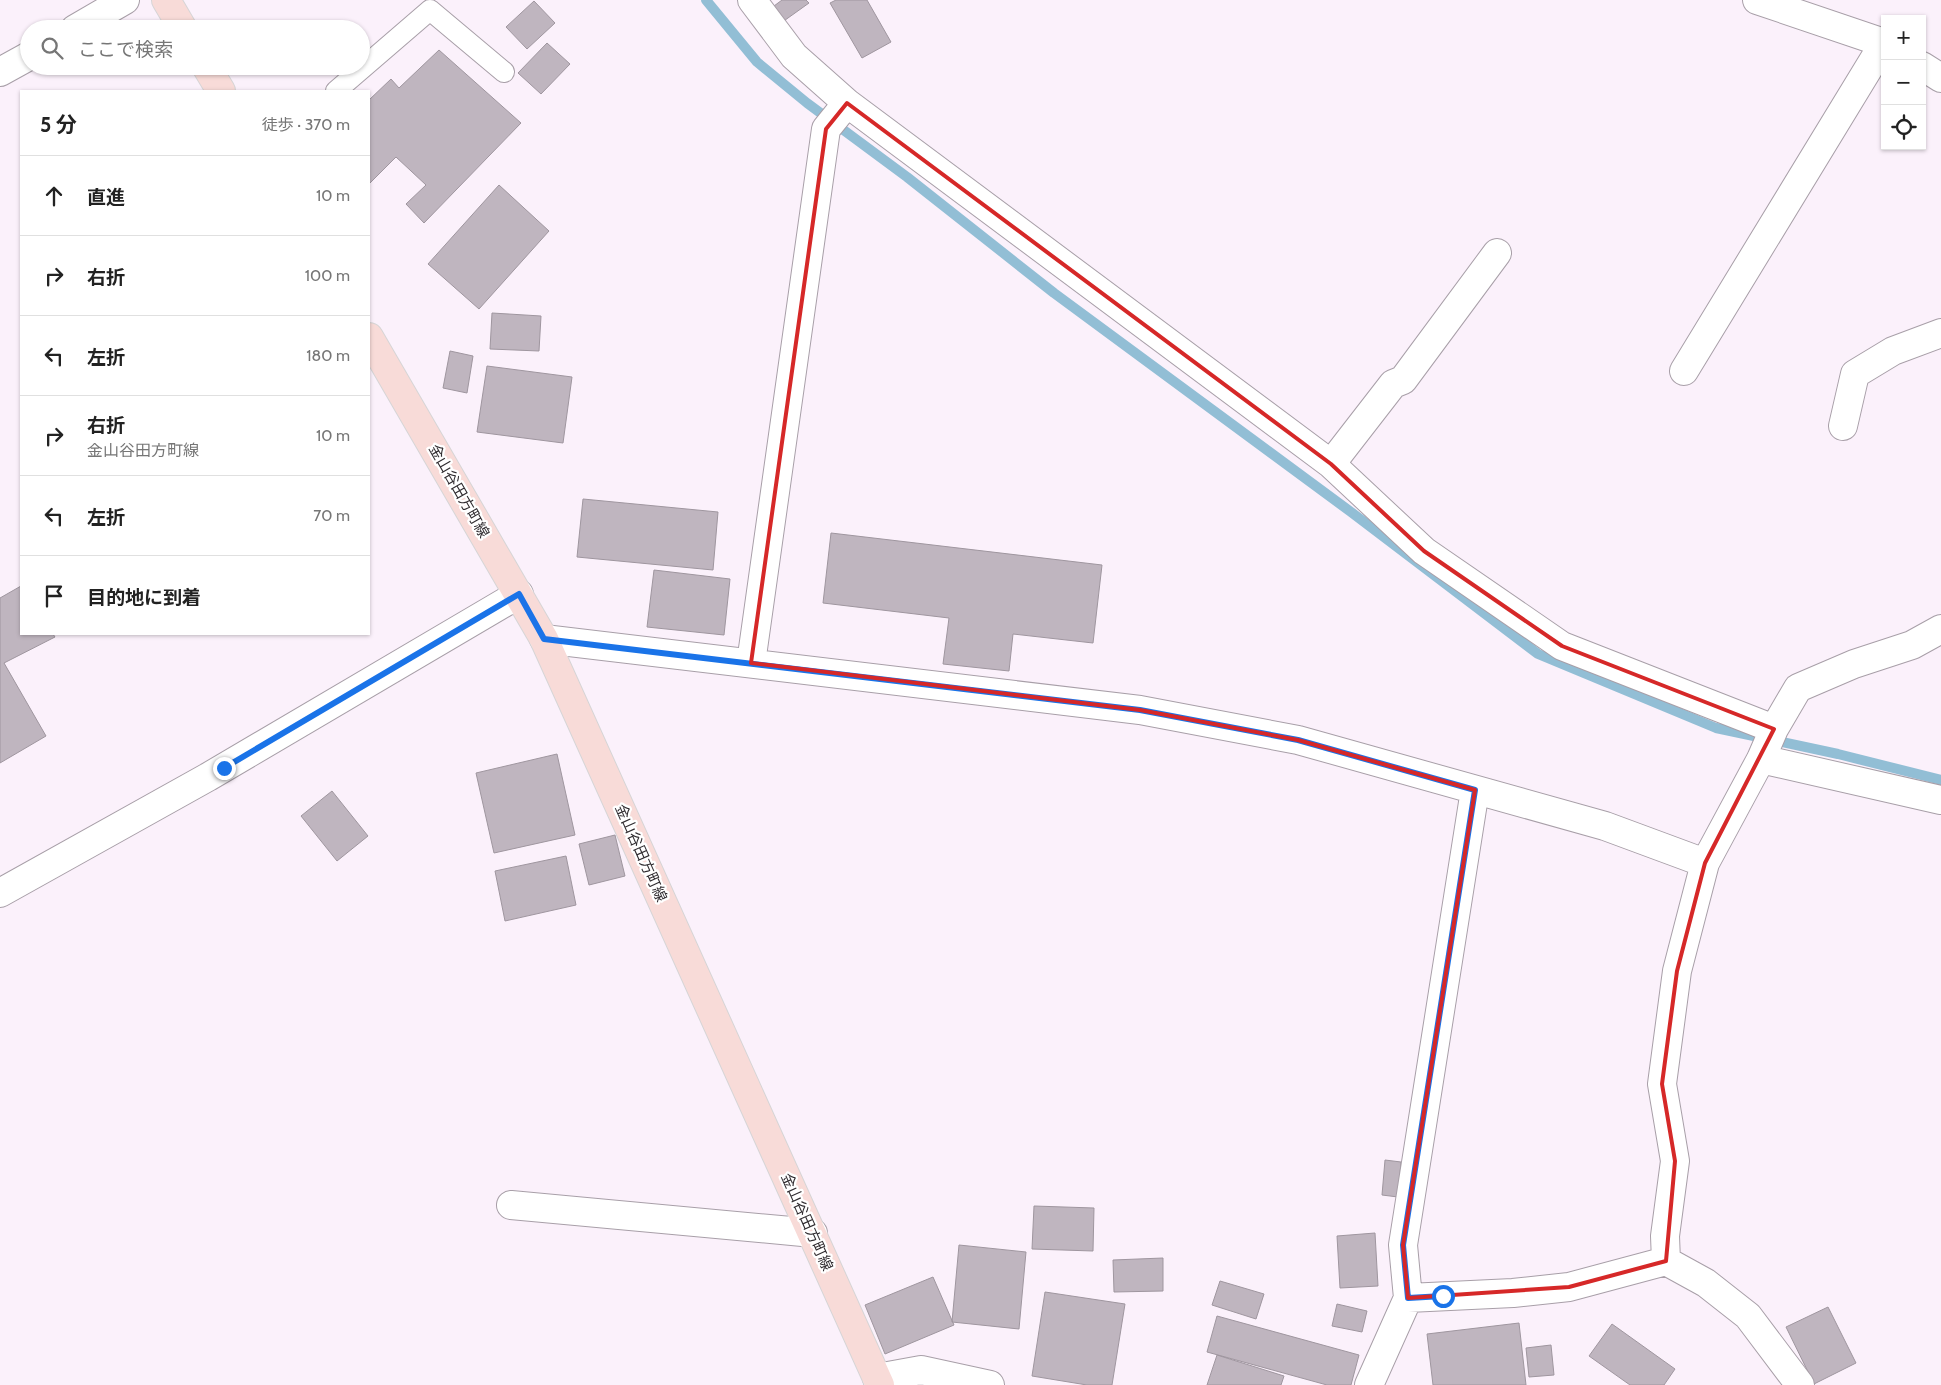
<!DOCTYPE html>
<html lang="ja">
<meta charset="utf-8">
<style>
body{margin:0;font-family:Cabin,"Noto Sans JP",sans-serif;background:#f2f2f2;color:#222}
.controls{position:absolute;right:15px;top:15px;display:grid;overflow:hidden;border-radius:0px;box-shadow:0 1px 4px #0004}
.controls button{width:45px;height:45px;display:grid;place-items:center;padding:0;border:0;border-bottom:1px solid #e0e0e0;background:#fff;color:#222;font:25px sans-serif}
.stop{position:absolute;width:15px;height:15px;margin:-11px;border:4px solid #1a73e8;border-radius:50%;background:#fff}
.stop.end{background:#1a73e8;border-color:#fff;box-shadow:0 1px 5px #0008}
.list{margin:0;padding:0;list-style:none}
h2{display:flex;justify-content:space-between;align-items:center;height:65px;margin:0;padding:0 20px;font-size:21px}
h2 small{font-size:16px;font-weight:400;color:#767676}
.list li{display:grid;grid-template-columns:32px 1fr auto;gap:15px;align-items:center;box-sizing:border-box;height:80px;padding:0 20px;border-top:1px solid #e0e0e0}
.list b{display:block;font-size:19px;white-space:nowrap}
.list p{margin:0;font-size:16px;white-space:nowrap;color:#767676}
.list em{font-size:16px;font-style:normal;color:#767676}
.icon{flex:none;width:28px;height:28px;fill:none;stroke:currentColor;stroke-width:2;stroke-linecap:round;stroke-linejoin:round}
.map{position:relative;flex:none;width:1941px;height:1385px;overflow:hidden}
.search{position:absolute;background:#fff;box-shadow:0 1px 4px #0004;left:20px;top:20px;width:350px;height:55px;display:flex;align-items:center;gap:12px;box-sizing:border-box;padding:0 18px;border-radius:28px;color:#767676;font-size:19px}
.panel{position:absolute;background:#fff;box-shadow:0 1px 4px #0004;left:20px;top:90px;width:350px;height:545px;border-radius:0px}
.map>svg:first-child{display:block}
</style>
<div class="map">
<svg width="1941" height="1385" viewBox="0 0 1941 1385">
<rect width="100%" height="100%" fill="#fbf1fb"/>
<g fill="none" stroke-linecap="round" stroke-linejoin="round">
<path stroke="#92bed5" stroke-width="10" d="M706,0l51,62 50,41 100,74 147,116 297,219 187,142 178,74 122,26 103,26"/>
</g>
<path fill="#bfb5bf" stroke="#9f969f" d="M782,0h24l3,3 -28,20 -11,-14z
M836,0h31l24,42 -29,16 -32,-55z
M534,1l21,22 -28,26 -21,-22z
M547,43l23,21 -29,30 -23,-21z
M439,50l82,73 -97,100 -18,-19 20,-19 -30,-28 -27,27v-84l22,-21 8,9z
M499,185l50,46 -70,78 -51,-45z
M492,313l49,3 -2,35 -49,-2z
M450,351l23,5 -6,37 -24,-5z
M487,366l85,11 -9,66 -86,-11z
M583,499l135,13 -5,58 -136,-13z
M831,533l271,32 -9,78 -80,-9 -4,37 -66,-7 6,-46 -126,-15z
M654,570l76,9 -6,56 -77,-8z
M21,586v48h32l2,3 -51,26 42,73 -46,27v-165z
M557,754l18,81 -81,18 -18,-80z
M332,791l36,45 -31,25 -36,-45z
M615,835l10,41 -36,9 -10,-41z
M566,856l10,49 -71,16 -10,-50z
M1385,1160l16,2 -3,35 -16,-2z
M1034,1206l60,2 -1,43 -61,-2z
M1375,1233l3,53 -38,2 -3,-52z
M959,1245l67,7 -7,77 -67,-7z
M1163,1258v33l-49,1 -1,-32z
M933,1277l21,48 -69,29 -20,-49z
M1220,1281l44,13 -8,25 -44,-14z
M1045,1292l80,12 -13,81h-25l-55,-9z
M1337,1304l30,7 -5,21 -30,-6z
M1828,1307l28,56 -42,21 -28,-57z
M1217,1316l142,39 -8,30h-24l-120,-33z
M1519,1323l7,62h-93l-6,-51z
M1612,1324l63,45 -11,16h-34l-41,-29z
M1551,1345l3,30 -25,2 -3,-29z
M1217,1355l67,21 -3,9h-74z"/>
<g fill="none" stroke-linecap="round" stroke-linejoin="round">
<g stroke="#a89fa8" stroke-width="22">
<path id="service" d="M336,91l94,-81 74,62"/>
</g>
<g stroke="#a89fa8" stroke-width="30">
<path id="minor" d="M752,0l42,56 53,47 484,361 93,87 138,95 212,83
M1922,66l19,12
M1684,371l200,-328 -127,-43
M1843,426l12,-52 38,-23 48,-18
M1331,464l62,-80 10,-4 94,-127
M544,639l596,71 158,30 307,86 100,37
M751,663l75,-534 21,-26
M1761,759l180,41
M0,893l208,-116 311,-183
M511,1205l302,28
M1666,1261l40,22 42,33 52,69
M1408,1298l-5,-53 72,-455
M877,1378l44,-8 69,15
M1369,1385l39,-87 105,-5 56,-6 97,-26 -1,-25 10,-75 -13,-77 15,-113 28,-108 56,-104 13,-30 24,-41 56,-24 58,-19 29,-16"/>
</g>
<g stroke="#a89fa8" stroke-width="30">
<path id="tertiary" d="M75,29l50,-29
M0,72l29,-16"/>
</g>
<g stroke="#d6d5d6" stroke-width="30">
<path id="primary" d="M166,0l17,29
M206,66l15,25
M369,337l175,302 336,746"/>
</g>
<use href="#service" stroke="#fff" stroke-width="20"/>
<use href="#minor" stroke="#fff" stroke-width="28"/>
<use href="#tertiary" stroke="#fff" stroke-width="28"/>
<use href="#primary" stroke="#f8dbd8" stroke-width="28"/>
</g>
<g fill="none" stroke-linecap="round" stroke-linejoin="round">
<path stroke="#1a73e8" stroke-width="6" d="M224,768l295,-174 25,45 596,71 158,30 177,50 -72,455 5,53 35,-2"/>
</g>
<path fill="none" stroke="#d62828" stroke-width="4" stroke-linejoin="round" d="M847,103l484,361 93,87 138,95 212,83 -69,134 -28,108 -15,113 13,77 -9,100 -97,26 -161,11 -5,-53 72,-455 -177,-50 -158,-30 -389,-47 75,-534z"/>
<g text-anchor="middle" stroke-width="4.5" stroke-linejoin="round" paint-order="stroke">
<g font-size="15" fill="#302c30" stroke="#fff">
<text transform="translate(459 491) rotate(60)" y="5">金山谷田方町線</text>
<text transform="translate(641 853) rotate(66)" y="5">金山谷田方町線</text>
<text transform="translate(807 1222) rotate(66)" y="5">金山谷田方町線</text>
</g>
</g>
</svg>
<div class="controls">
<button>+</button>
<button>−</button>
<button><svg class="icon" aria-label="locate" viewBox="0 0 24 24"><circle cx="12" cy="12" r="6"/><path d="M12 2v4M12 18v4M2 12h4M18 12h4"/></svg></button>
</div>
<div class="stop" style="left:1443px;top:1296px"></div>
<div class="stop end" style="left:224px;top:768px"></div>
<div class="search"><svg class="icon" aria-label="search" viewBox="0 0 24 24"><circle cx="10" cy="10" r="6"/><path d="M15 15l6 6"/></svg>ここで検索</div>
<section class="panel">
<h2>5 分<small>徒歩 · 370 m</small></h2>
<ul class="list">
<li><svg class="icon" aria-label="ahead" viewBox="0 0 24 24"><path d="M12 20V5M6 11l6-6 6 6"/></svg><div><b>直進</b></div><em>10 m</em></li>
<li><svg class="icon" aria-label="right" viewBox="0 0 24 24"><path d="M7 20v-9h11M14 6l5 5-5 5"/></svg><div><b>右折</b></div><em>100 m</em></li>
<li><svg class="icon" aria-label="left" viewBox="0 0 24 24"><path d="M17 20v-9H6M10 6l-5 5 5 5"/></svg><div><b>左折</b></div><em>180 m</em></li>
<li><svg class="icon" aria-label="right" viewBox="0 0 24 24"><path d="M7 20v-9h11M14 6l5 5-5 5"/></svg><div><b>右折</b><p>金山谷田方町線</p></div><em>10 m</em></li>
<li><svg class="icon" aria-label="left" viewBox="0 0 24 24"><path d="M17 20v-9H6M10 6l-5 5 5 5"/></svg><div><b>左折</b></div><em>70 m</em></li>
<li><svg class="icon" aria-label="arrive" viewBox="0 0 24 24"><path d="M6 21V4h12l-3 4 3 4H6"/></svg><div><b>目的地に到着</b></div></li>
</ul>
</section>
</div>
